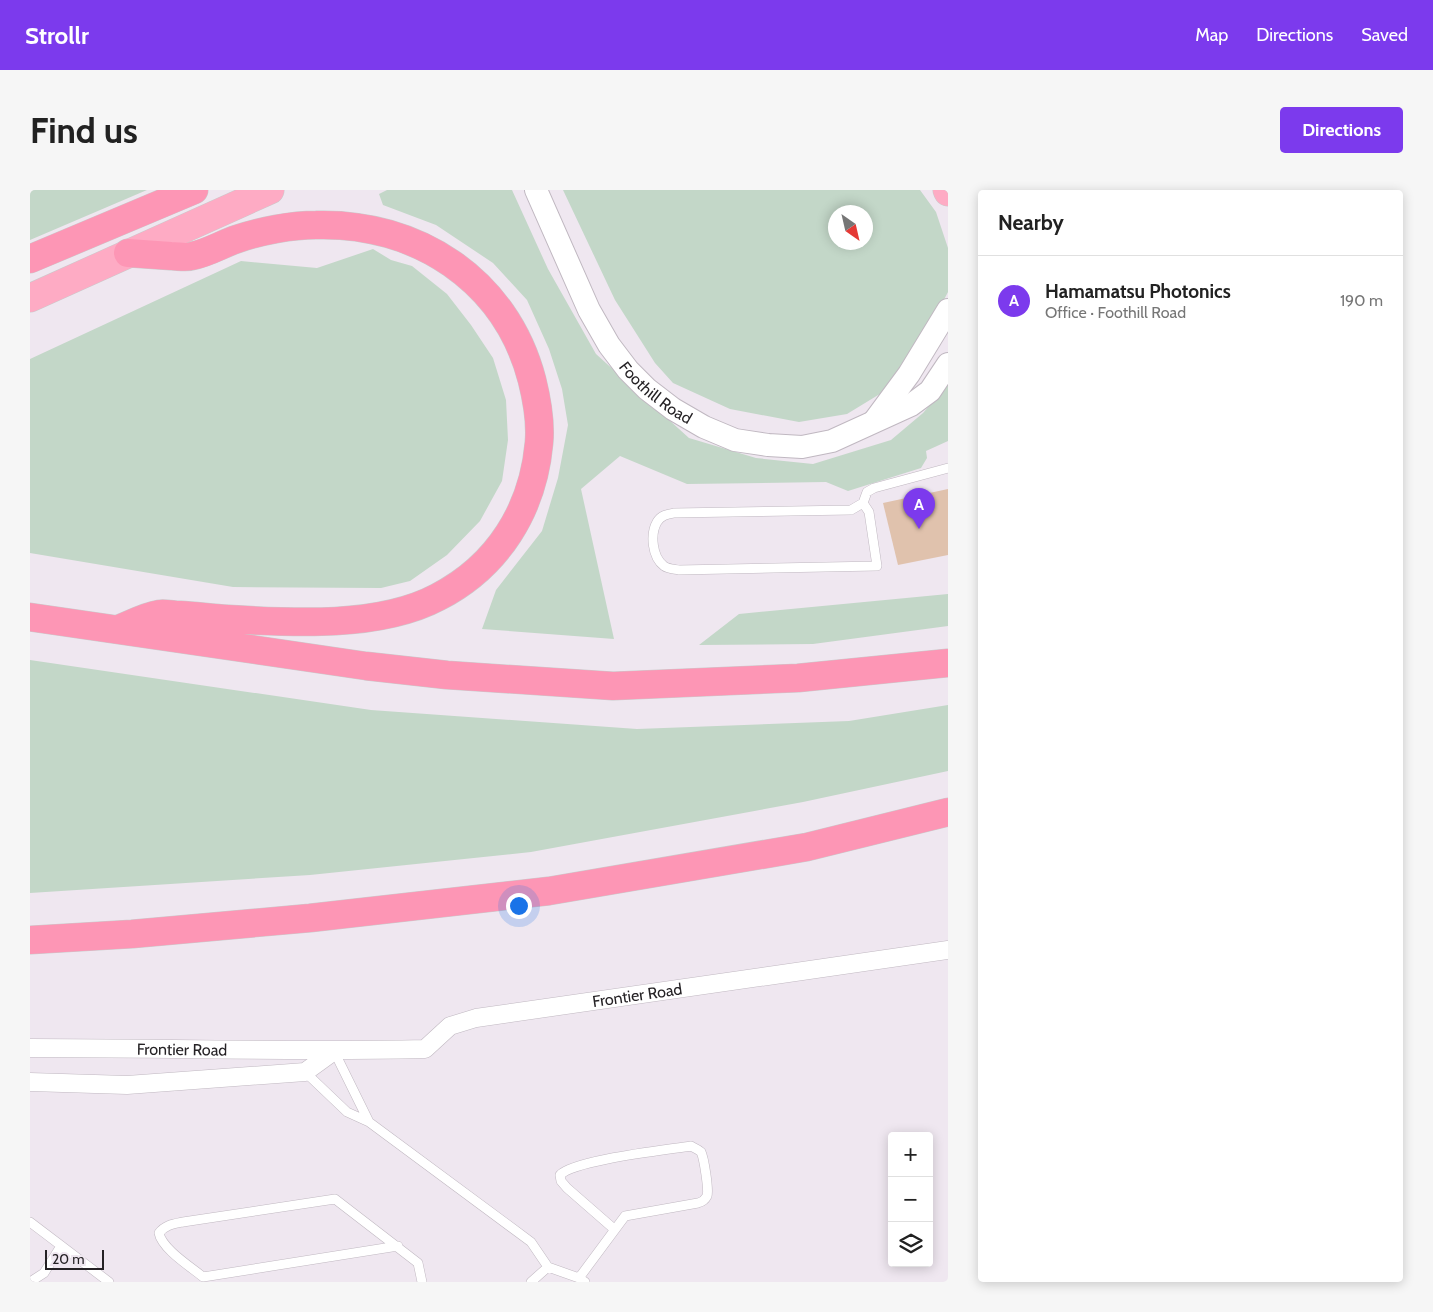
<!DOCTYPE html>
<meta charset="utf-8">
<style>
body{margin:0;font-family:Cabin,sans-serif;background:#f6f6f6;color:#222}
.controls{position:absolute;right:15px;bottom:15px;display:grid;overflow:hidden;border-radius:5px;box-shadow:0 2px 12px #0003}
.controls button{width:45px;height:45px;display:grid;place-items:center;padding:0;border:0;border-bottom:1px solid #e0e0e0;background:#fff;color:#222;font:25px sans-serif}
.compass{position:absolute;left:798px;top:15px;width:45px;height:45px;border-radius:50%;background:#fff;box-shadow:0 2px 12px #0003;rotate:146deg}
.scale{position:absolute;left:15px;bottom:12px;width:59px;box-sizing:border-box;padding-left:5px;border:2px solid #252225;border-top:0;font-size:14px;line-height:18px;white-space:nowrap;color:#252225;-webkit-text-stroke:4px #efe7f0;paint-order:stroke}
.you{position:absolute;left:488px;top:715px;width:18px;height:18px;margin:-12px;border:4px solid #fff;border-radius:50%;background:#1a73e8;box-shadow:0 0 0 8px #1a73e833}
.badge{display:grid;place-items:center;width:32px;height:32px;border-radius:50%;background:#7c3aed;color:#fff;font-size:16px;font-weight:700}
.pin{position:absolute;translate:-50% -41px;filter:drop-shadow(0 1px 2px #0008)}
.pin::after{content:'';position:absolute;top:26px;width:18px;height:15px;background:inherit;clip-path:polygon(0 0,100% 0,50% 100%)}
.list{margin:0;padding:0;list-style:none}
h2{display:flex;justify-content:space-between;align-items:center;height:65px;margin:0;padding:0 20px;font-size:21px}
h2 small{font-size:16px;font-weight:400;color:#767676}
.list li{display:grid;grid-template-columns:32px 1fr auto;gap:15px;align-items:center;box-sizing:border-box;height:90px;padding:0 20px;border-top:1px solid #e0e0e0}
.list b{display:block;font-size:19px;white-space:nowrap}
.list p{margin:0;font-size:16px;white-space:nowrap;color:#767676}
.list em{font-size:16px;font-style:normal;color:#767676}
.icon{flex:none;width:28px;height:28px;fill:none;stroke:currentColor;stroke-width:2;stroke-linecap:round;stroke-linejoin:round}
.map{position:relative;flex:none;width:918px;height:1092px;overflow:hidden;border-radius:5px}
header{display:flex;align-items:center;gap:30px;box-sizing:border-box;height:70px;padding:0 25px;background:#7c3aed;color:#fff}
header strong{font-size:24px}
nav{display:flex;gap:28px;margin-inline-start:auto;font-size:18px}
.intro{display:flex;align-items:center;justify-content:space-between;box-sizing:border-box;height:120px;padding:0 30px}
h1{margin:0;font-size:35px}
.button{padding:12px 22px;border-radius:5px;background:#7c3aed;color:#fff;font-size:18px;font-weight:700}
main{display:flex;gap:30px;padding:0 30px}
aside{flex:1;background:#fff;border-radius:5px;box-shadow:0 2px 12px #0003}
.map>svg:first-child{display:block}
</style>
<header>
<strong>Strollr</strong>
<nav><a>Map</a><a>Directions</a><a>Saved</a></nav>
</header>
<div class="intro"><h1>Find us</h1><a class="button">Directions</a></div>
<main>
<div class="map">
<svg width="918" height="1092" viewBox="0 0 918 1092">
<rect width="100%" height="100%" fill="#efe7f0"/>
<path fill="#c3d7c8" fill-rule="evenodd" d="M0,0h117l-117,50z
M357,0h125l36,79 48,85 93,84 67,20 57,6 78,-24 32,-27 25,-29v57l-22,10 1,7 -6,10 -73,23 -22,-9 -139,2 -67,-28 -39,33 33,150 -132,-10 14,-39 46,-59 16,-53 10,-53 -6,-36 -13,-40 -22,-49 -34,-37 -57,-38 -53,-20 -4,-11z
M533,0h357l16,22 12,36v44l-35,66 -25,31 -41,25 -48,8 -69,-13 -57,-26 -18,-20 -40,-63zM806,22h30v30h-30z
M343,59l18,11 21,6 35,28 24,31 22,33 13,42 2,40 -6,41 -22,40 -33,34 -37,26 -29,7 -148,-1 -203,-34v-194l211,-98 76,7z
M918,404v32l-135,18 -114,1 40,-31z
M0,470l341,50 266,19 212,-8 99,-16v66l-145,31 -272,50 -221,23 -280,18z"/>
<path fill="#e0c2ad" d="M918,299v66l-50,10 -15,-62z"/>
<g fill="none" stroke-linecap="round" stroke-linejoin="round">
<g stroke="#c0b8c1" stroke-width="10">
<path id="service" d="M833,313l6,9 8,54 -198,4c-5,-1 -11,-1 -15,-4 -12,-9 -14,-32 -7,-44 4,-7 11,-8 17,-9l177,-3 12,-7 4,-11 7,-4 74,-20
M304,861l35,71
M275,882l42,40 22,10 162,120 17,25 31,11 6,4
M0,1032l79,60
M368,1056l-195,31c-12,-10 -41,-28 -44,-44 6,-8 14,-9 24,-11l152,-23 83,64 4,19
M549,1088l46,-62 73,-13c4,-1 7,-3 9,-7 2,-6 -3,-38 -6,-44 -3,-3 -7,-4 -10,-6 -25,4 -117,14 -131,29l1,6 6,7 47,41
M0,1092l14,-9 17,-27
M501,1092l17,-15"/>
</g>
<g stroke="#c0b8c1" stroke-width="19">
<g id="minor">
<path id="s1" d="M0,858c132,0 263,4 395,1l25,-23 26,-8 472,-68"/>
<path d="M0,892l97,3 178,-13 29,-21"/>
</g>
</g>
<g stroke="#c0b8c1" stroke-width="24">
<g id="tertiary">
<path id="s2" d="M506,0l53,120 20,35 19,25 19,19 26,20 31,18 31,13 33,5 34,2 30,-6 79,-36 19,-14 18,-27"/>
<path d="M845,230l34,-46 39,-64"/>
</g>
</g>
<g stroke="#cbcacb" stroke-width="29">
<path id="trunk" d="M917,0l1,2
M0,108l240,-108"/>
</g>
<g stroke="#cbcacb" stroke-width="29">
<path id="motorway" d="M0,69l164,-69
M0,427l336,49 81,9 166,11 185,-8 150,-15
M89,439c12,-5 27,-13 40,-15 6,-1 15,1 21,1 16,1 32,3 48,4 64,4 152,9 210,-22 60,-31 95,-87 101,-154 2,-21 -2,-43 -7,-63 -26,-100 -115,-158 -216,-155 -24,0 -56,6 -79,14 -15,5 -29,14 -45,17 -6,2 -14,0 -21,0 -14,-1 -28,-2 -43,-3
M0,750l102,-6 178,-16 239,-27 258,-44 141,-35"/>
</g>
<use href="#service" stroke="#fff" stroke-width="9"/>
<use href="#minor" stroke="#fff" stroke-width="18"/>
<use href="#tertiary" stroke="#fff" stroke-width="22"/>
<use href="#trunk" stroke="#feabc4" stroke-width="28"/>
<use href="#motorway" stroke="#fd96b5" stroke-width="28"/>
</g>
<g text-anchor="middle" stroke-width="5" stroke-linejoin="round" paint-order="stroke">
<g font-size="16" fill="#252225" stroke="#efe7f0">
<text dy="6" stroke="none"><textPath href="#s2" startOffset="239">Foothill Road</textPath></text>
<text dy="6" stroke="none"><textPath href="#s1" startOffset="619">Frontier Road</textPath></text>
<text dy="6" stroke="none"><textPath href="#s1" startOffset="152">Frontier Road</textPath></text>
</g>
</g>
</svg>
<div class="controls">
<button>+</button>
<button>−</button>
<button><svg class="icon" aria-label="layers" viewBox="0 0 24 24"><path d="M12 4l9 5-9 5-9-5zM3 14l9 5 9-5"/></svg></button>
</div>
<svg class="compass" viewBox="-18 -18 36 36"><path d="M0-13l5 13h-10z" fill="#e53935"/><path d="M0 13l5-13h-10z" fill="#767676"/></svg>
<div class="scale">20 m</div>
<div class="you"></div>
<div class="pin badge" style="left:889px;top:339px">A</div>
</div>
<aside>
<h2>Nearby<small></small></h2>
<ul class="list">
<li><span class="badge">A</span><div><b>Hamamatsu Photonics</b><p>Office · Foothill Road</p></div><em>190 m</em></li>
</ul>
</aside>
</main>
